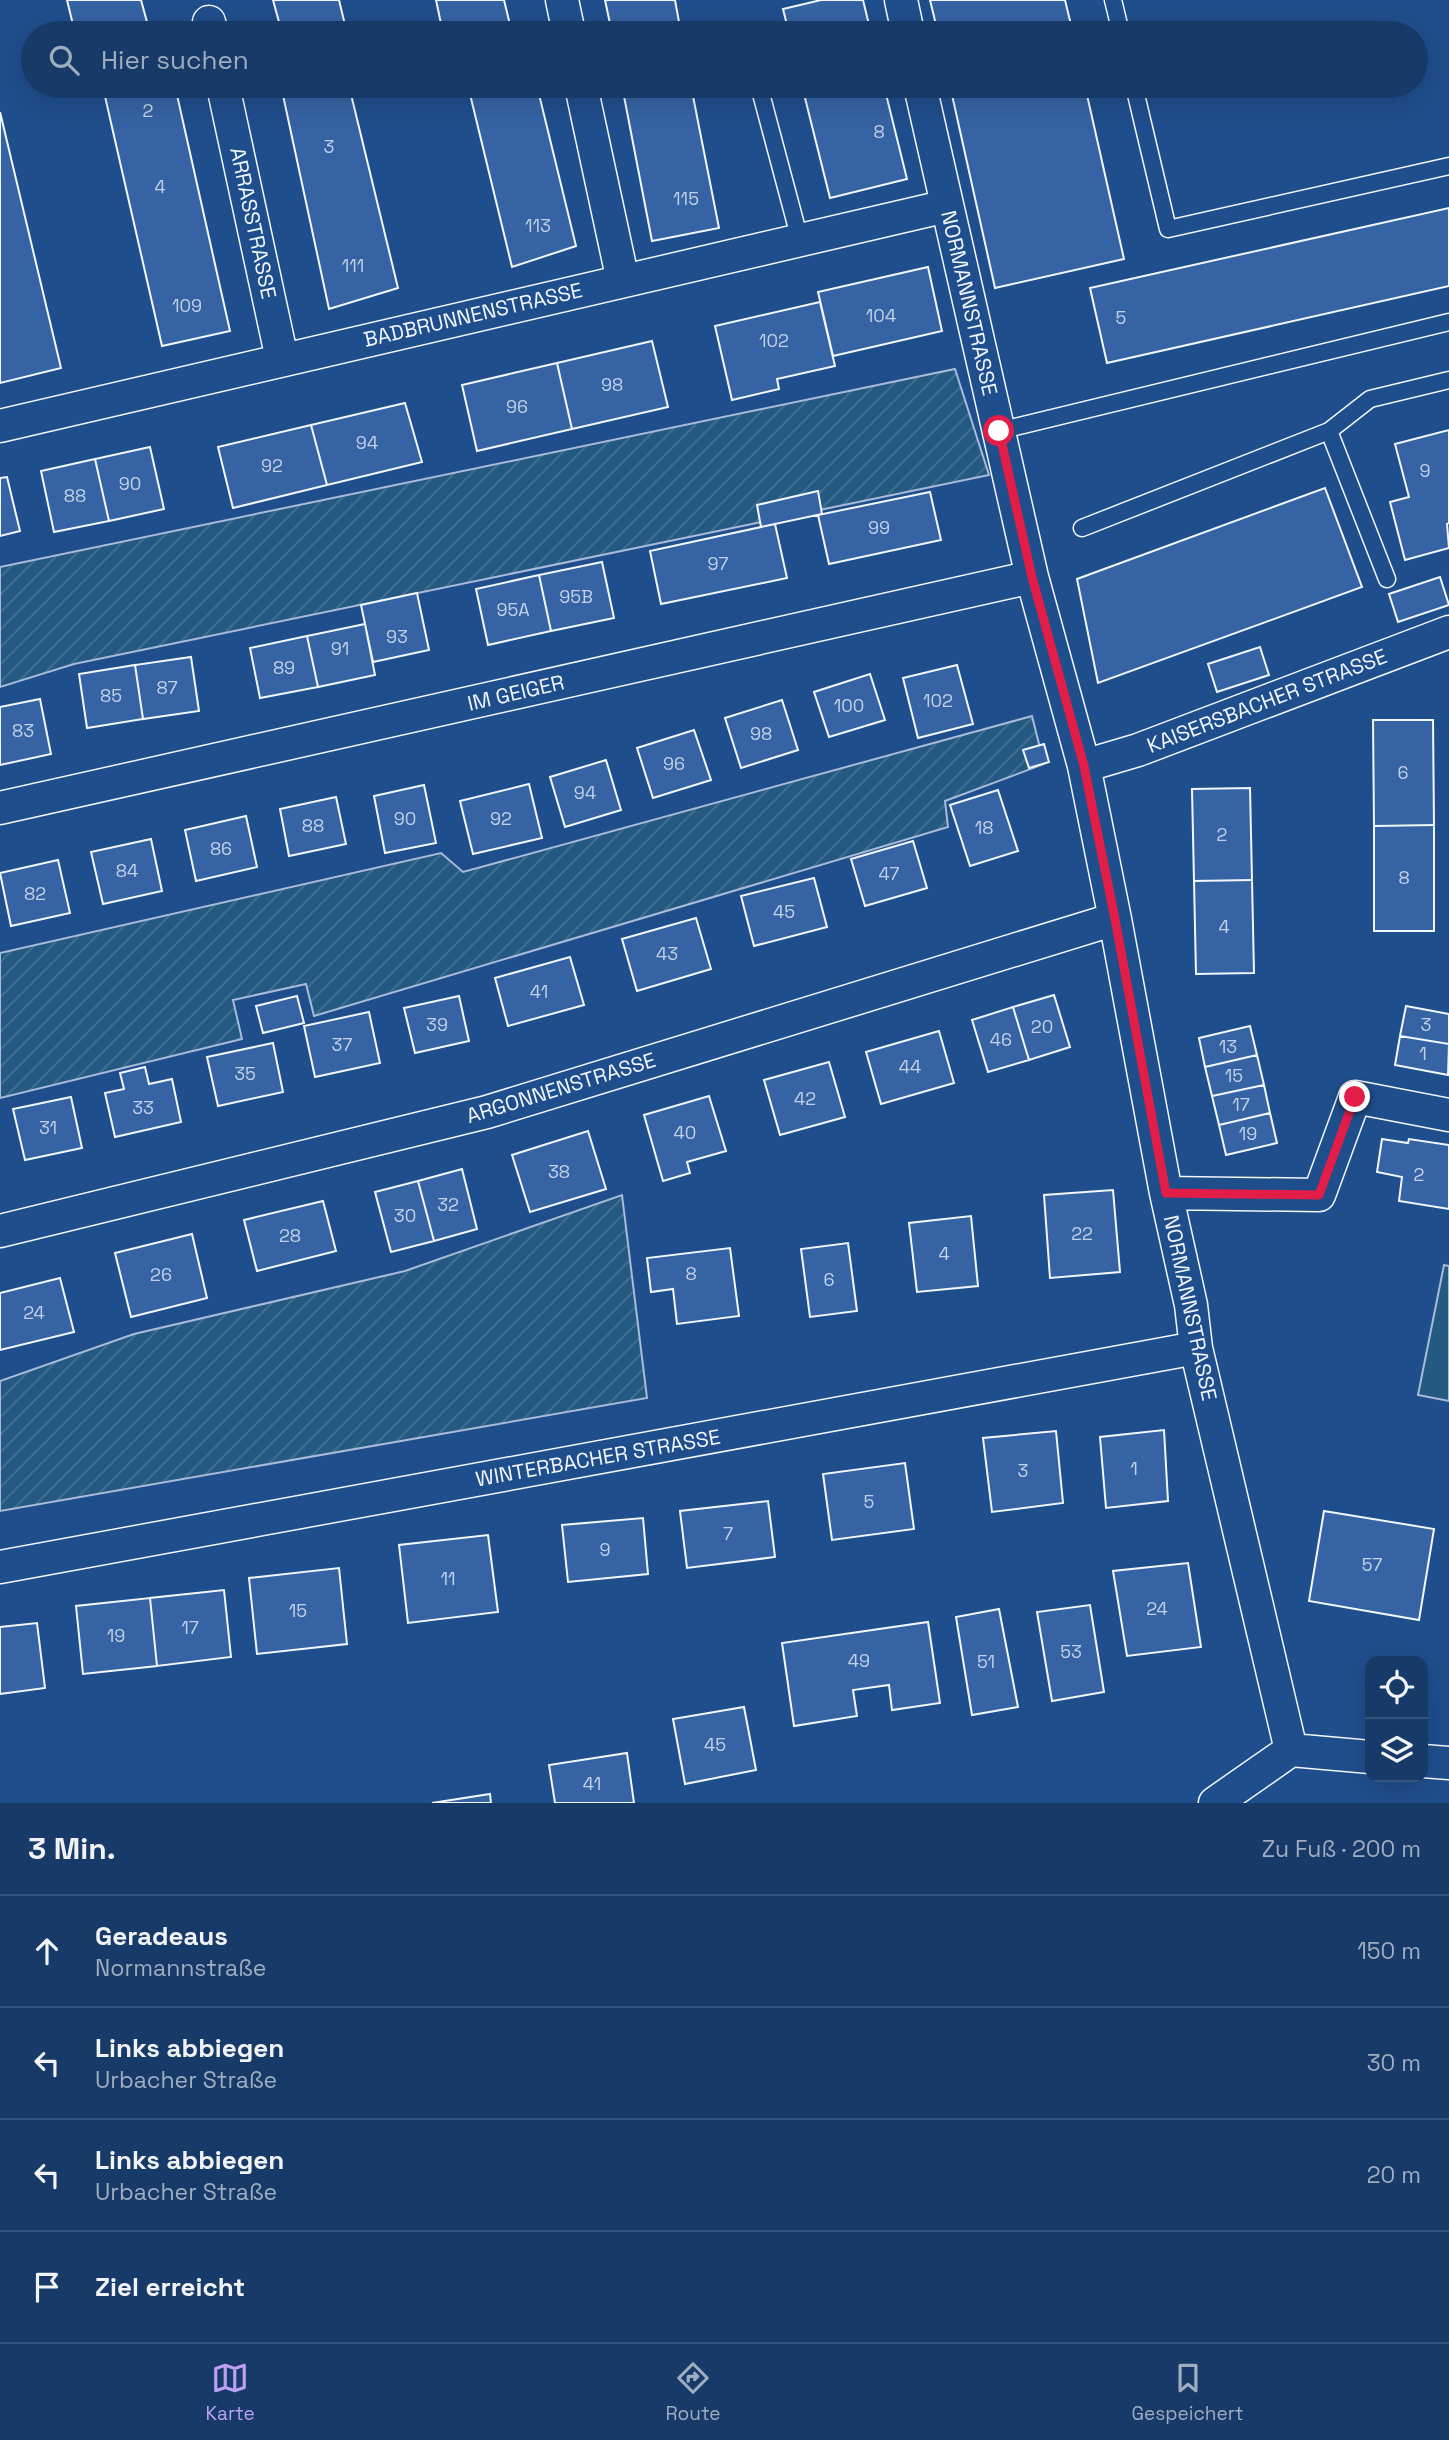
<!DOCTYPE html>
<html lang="de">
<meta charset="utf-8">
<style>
body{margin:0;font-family:"Space Grotesk",sans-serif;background:#20416f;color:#f1f3f6}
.controls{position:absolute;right:21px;bottom:21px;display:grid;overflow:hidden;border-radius:14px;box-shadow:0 7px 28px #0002}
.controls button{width:63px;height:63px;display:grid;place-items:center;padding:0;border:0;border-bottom:2px solid #36547d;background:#173a69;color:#f1f3f6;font:35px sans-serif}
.stop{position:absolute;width:21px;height:21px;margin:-16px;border:5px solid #e11d48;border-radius:50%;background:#fff}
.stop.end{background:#e11d48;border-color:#fff;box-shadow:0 2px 7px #0008}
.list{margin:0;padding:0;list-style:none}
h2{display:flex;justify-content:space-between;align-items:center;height:91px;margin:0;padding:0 28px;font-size:30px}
h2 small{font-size:23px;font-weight:400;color:#9eadc0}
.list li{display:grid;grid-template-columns:46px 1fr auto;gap:21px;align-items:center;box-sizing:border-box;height:112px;padding:0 28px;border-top:2px solid #36547d}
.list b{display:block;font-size:26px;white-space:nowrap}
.list p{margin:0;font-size:23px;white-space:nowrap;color:#9eadc0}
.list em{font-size:23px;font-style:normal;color:#9eadc0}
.icon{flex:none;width:38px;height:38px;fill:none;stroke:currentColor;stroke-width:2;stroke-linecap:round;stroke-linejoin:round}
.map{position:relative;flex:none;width:1449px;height:1803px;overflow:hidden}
.search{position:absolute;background:#173a69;box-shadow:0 7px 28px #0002;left:21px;right:21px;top:21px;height:77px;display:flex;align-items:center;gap:18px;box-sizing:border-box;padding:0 24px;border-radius:38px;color:#9eadc0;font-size:26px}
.sheet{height:539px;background:#173a69}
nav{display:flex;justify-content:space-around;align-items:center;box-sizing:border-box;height:98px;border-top:2px solid #36547d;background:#173a69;font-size:19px;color:#9eadc0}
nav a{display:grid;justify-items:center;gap:4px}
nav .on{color:#bca0f2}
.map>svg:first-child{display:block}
</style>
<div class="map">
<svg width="1449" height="1803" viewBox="0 0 1449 1803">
<defs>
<pattern id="garden-furrows" width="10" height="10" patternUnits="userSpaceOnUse" patternTransform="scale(1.75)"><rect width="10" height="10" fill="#245a82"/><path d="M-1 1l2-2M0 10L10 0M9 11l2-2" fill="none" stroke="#447295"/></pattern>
</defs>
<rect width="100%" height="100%" fill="#1f4e8c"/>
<path fill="url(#garden-furrows)" stroke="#a8bbd7" stroke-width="2" d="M955,369l34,106 -915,189 -74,23v-120z
M1032,716l12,48 -99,37 3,26 -634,189 -8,-32 -73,16 9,39 -242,59v-145l441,-100 22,19z
M622,1195l25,203 -647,113v-130l134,-47 271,-63z"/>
<path fill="#245a82" stroke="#a8bbd7" stroke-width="2" d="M1444,1265l5,1v135l-31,-6z"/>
<path fill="#3563a3" stroke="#f2f6ff" stroke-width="2" d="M67,0h74l9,33h-75z
M273,0h66l8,33h-65z
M436,0h68l8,33 11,-3 1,3h-81z
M605,0h70l6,33h-69z
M821,0h42l8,33h-82l-6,-24z
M930,0h135l8,33h-135z
M87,86h88l55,245 -68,15 -58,-254 -15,1z
M281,86h68l49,202 -69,21z
M468,86h69l39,160 -64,21z
M622,86h69l28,142 -67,13z
M802,86h82l23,93 -77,19z
M950,86h135l39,173 -129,29z
M0,112l61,256 -61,15z
M1449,208v78l-342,77 -17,-75z
M928,267l14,64 -109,25 -15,-64z
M820,302l15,64 -58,13 2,10 -47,11 -17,-74z
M652,341l16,66 -96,22 -15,-66z
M557,363l15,66 -95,22 -15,-66z
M405,403l17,59 -95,23 -16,-60z
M311,425l16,60 -94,23 -15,-61z
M1449,430v93l-2,1 2,24 -44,12 -15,-58 19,-5 -14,-53z
M150,447l14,62 -55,12 -14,-62z
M95,459l14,62 -55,11 -13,-61z
M7,477l13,54 -20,5v-58z
M1325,488l37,99 -264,96 -21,-104z
M818,491l4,23 -61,13 -4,-22z
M930,492l11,48 -112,24 -11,-49z
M775,524l12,54 -126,26 -11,-53z
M602,562l12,56 -63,13 -12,-56z
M539,575l12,56 -63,14 -12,-56z
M1440,577l9,28 -51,17 -9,-28z
M417,593l12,57 -56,12 -12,-57z
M365,624l10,51 -57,12 -11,-51z
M307,636l11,51 -58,11 -10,-50z
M1260,647l9,28 -52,17 -9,-28z
M191,657l8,54 -56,8 -8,-54z
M135,665l8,54 -56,9 -8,-54z
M957,665l16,59 -55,14 -15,-60z
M870,674l15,46 -56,17 -15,-45z
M40,699l11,55 -51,11v-58z
M782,700l16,50 -57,18 -16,-50z
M1373,720h60l1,105 -60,1z
M694,730l17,50 -58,18 -16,-50z
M1044,744l5,18 -20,6 -6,-18z
M606,760l15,50 -56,17 -15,-50z
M529,784l13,54 -69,16 -13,-53z
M424,785l12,58 -51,10 -11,-57z
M1250,788l2,92 -58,1 -2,-92z
M998,790l20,61 -48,15 -20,-61z
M336,797l10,47 -57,12 -9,-47z
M246,816l11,51 -61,14 -11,-51z
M1434,825v106h-60v-105z
M151,839l11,52 -59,13 -12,-52z
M913,841l14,47 -62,18 -14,-47z
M58,860l12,53 -59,13 -11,-53z
M814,878l13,49 -73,19 -13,-50z
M1252,880l2,93 -58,1 -2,-93z
M696,918l15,51 -74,22 -15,-52z
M570,957l14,48 -76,21 -13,-48z
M1054,995l16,52 -41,13 -16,-53z
M297,996l7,27 -41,10 -7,-27z
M459,996l10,45 -54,12 -11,-45z
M1406,1006l43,8v30l-49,-8z
M1013,1007l16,53 -41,12 -16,-52z
M369,1012l11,51 -65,14 -11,-51z
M1250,1026l7,29 -52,12 -6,-29z
M939,1031l15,52 -73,21 -15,-52z
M1400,1036l49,8 -1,31 -53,-10z
M273,1043l10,49 -65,14 -11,-49z
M1257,1055l7,30 -52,11 -7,-29z
M829,1062l16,55 -65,18 -16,-55z
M145,1067l4,17 23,-5 9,43 -66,15 -10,-44 19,-4 -4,-16z
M1264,1085l6,28 -51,12 -7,-29z
M709,1096l17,55 -39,11 3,11 -27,8 -19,-66z
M71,1097l11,51 -57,12 -12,-51z
M1270,1113l7,30 -51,12 -7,-30z
M588,1131l18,58 -76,23 -18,-57z
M1382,1139l26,4 1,-4 40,6v64l-50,-8 3,-24 -25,-5z
M462,1169l15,60 -43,12 -16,-60z
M418,1181l16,60 -43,11 -16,-60z
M1113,1190l7,82 -70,6 -6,-83z
M323,1201l13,50 -79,20 -13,-51z
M971,1216l7,70 -61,6 -8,-69z
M192,1234l15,64 -76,19 -16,-64z
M848,1243l9,68 -47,6 -9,-68z
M730,1248l9,68 -62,8 -4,-35 -22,3 -4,-34z
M60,1278l14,54 -74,18v-57z
M1164,1430l4,71 -62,7 -6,-71z
M1056,1431l7,72 -71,9 -9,-74z
M905,1463l9,66 -82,11 -9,-66z
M768,1501l7,56 -88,11 -7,-57z
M1324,1511l110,18 -15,91 -110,-19z
M643,1518l5,56 -80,8 -6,-57z
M488,1535l10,77 -90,11 -9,-78z
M1188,1563l13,84 -74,9 -14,-85z
M339,1568l8,76 -90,10 -8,-76z
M224,1590l7,67 -74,9 -7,-68z
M150,1598l7,68 -74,8 -7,-68z
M1090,1605l14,87 -52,9 -15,-89z
M999,1609l19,98 -46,8 -16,-98z
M928,1622l12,81 -48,7 -3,-25 -36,5 4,26 -63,10 -12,-83z
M37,1623l8,65 -45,6v-67z
M744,1707l12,63 -71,14 -12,-65z
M627,1753l7,50h-79l-6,-38z
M490,1794l1,9h-59z"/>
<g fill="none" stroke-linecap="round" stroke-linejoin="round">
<g stroke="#f2f6ff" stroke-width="19">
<path id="lane" d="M1113,0l8,33
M759,86l41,154
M1134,86l34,143 281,-63
M998,431l451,-109
M1329,431l58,148
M1082,528l247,-97 41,-32 79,-19"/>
</g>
<g stroke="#f2f6ff" stroke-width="35">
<path id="street" d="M562,0l7,33
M901,0l7,33
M209,22l3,11
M223,86l59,273
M581,86l42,195
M920,86l112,491 52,189 31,153 51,274 25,112 5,43 95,402
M0,426l947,-220
M1084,766l54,-16 311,-118
M0,808l1032,-231
M1166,1193l153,2 36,-98 94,18
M0,1231l487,-119 628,-193
M0,1567l1196,-219
M1423,1761l26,2
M1215,1803l76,-53 79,7"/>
</g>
<use href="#lane" stroke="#1f4e8c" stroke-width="16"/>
<use href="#street" stroke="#1f4e8c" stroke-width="32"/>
</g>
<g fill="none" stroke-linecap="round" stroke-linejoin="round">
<path stroke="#e11d48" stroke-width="9" d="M999,431l33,146 52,189 31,153 51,274 153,2 36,-98"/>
</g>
<g text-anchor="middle" stroke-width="5" stroke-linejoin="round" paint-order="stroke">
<g font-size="18" fill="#c3d1e8">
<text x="148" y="117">2</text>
<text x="879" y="138">8</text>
<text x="329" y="153">3</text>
<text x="160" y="193">4</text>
<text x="686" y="205">115</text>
<text x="538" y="232">113</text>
<text x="353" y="272">111</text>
<text x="187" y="312">109</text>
<text x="881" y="322">104</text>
<text x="1121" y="324">5</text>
<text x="774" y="347">102</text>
<text x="612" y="391">98</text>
<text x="517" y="413">96</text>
<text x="367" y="449">94</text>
<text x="272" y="472">92</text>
<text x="1425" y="477">9</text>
<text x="130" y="490">90</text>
<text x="75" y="502">88</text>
<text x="879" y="534">99</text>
<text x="718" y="570">97</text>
<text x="576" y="603">95B</text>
<text x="513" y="616">95A</text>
<text x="397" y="643">93</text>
<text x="340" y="655">91</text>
<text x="284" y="674">89</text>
<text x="167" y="694">87</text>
<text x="111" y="702">85</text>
<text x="938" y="707">102</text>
<text x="849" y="712">100</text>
<text x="23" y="737">83</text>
<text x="761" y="740">98</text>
<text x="674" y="770">96</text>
<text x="1403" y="779">6</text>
<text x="585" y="799">94</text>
<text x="405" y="825">90</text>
<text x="501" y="825">92</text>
<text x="313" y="832">88</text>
<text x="984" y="834">18</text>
<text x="1222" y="841">2</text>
<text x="221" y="855">86</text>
<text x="127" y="877">84</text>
<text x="889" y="880">47</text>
<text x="1404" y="884">8</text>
<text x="35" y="900">82</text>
<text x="784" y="918">45</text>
<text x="1224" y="933">4</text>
<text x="667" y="960">43</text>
<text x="539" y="998">41</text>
<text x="437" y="1031">39</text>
<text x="1426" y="1031">3</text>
<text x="1042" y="1033">20</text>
<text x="1001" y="1046">46</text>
<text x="342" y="1051">37</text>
<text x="1228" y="1053">13</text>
<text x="1423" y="1060">1</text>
<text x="910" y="1073">44</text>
<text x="245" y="1080">35</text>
<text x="1234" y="1082">15</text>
<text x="805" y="1105">42</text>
<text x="1241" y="1111">17</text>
<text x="143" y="1114">33</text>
<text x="48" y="1134">31</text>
<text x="685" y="1139">40</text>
<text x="1248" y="1140">19</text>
<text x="559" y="1178">38</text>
<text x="1419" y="1181">2</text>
<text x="448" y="1211">32</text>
<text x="405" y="1222">30</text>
<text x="1082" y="1240">22</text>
<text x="290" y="1242">28</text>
<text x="944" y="1260">4</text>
<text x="691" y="1280">8</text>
<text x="161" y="1281">26</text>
<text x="829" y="1286">6</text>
<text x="34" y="1319">24</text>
<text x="1134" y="1475">1</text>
<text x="1023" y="1477">3</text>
<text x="869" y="1508">5</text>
<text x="728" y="1540">7</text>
<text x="605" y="1556">9</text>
<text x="1372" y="1571">57</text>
<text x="448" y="1585">11</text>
<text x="1157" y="1615">24</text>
<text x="298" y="1617">15</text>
<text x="190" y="1634">17</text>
<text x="116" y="1642">19</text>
<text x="1071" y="1658">53</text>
<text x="859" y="1667">49</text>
<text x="986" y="1668">51</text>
<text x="715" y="1751">45</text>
<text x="592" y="1790">41</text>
</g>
<g font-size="21" fill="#f2f6ff" stroke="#1f4e8c">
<text transform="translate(253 223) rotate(78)" y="7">ARRASSTRASSE</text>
<text transform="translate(969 303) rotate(77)" y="7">NORMANNSTRASSE</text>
<text transform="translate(473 315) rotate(-13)" y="7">BADBRUNNENSTRASSE</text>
<text transform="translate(516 693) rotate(-13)" y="7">IM GEIGER</text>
<text transform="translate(1267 701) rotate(-21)" y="7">KAISERSBACHER STRASSE</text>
<text transform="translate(561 1088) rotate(-17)" y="7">ARGONNENSTRASSE</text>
<text transform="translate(1190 1308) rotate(78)" y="7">NORMANNSTRASSE</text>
<text transform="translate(598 1458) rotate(-10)" y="7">WINTERBACHER STRASSE</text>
</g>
</g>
</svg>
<div class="controls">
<button><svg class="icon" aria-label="locate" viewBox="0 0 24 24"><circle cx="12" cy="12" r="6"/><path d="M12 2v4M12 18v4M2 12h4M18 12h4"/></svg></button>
<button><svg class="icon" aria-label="layers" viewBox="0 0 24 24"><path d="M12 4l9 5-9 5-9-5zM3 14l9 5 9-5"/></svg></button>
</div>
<div class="stop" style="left:999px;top:431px"></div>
<div class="stop end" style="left:1355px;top:1097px"></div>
<div class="search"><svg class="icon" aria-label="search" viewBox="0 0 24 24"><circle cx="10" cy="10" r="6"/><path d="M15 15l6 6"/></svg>Hier suchen</div>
</div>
<section class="sheet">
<h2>3 Min.<small>Zu Fuß · 200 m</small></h2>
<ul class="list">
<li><svg class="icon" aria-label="ahead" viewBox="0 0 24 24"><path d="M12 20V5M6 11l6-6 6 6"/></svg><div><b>Geradeaus</b><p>Normannstraße</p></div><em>150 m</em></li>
<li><svg class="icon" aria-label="left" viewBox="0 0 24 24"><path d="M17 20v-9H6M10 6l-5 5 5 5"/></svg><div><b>Links abbiegen</b><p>Urbacher Straße</p></div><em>30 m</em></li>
<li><svg class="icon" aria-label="left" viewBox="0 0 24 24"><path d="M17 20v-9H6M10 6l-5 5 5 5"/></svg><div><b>Links abbiegen</b><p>Urbacher Straße</p></div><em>20 m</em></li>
<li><svg class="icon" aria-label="arrive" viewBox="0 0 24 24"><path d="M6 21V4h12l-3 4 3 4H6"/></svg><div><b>Ziel erreicht</b></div></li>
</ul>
</section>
<nav>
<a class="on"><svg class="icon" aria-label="map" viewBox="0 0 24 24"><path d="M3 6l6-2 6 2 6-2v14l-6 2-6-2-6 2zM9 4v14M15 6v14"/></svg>Karte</a>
<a><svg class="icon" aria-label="directions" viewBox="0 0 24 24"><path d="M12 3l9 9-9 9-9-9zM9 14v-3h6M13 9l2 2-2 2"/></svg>Route</a>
<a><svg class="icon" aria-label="saved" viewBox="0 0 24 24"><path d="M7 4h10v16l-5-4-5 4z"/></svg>Gespeichert</a>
</nav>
